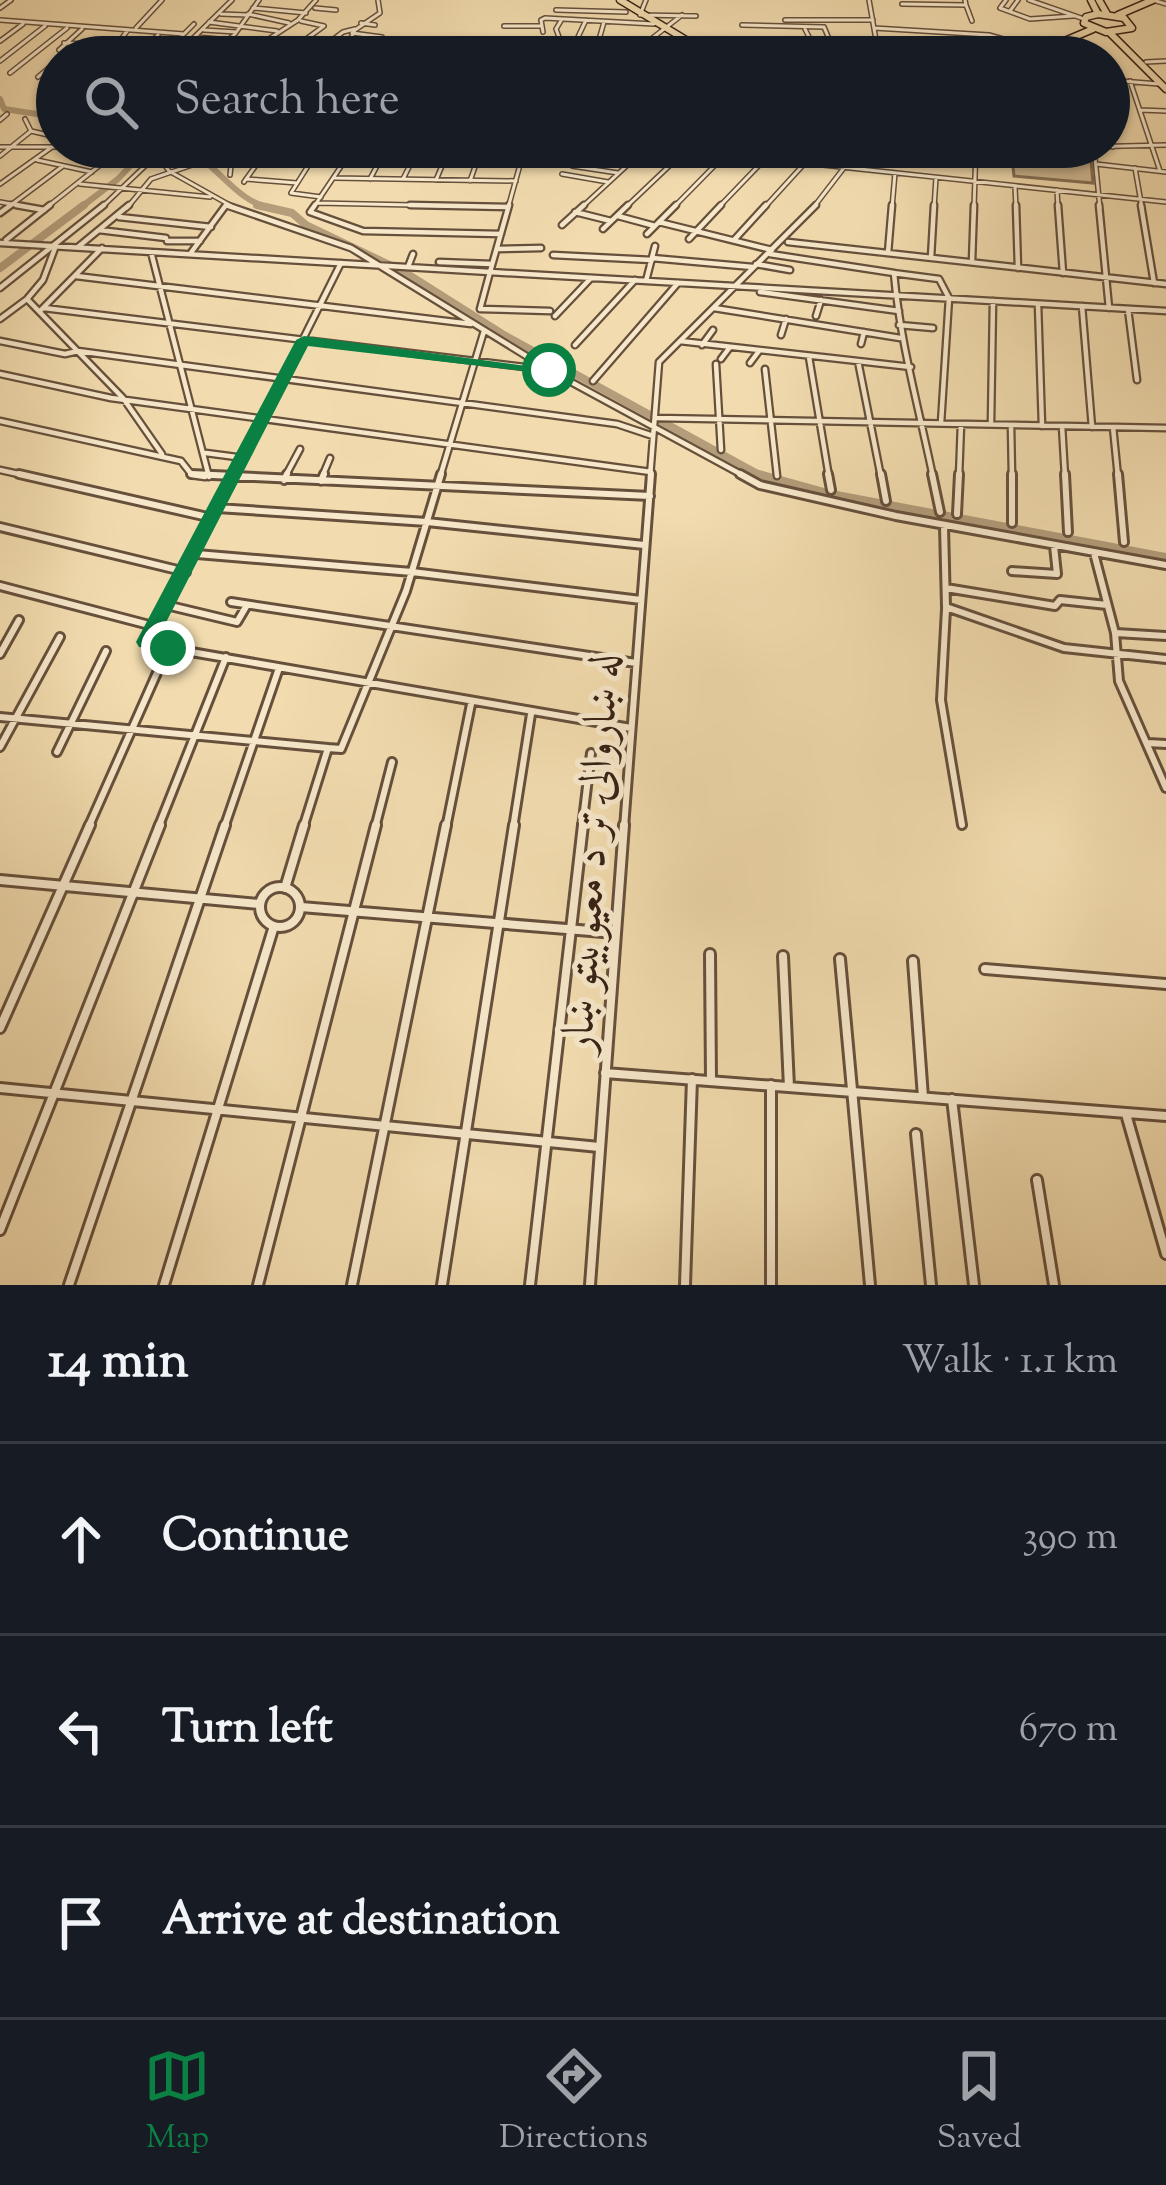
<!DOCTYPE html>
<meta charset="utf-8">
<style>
body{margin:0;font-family:"Sorts Mill Goudy",Amiri,serif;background:#242831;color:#f1f3f6}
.stop{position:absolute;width:36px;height:36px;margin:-27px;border:9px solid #0b8043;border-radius:50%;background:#fff}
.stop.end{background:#0b8043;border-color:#fff;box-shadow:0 3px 12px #0008}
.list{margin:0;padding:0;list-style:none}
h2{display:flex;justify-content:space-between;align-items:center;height:156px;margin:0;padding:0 48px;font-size:51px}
h2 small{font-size:39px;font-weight:400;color:#9ea1a6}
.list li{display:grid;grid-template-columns:78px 1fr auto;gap:36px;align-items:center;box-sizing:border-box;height:192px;padding:0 48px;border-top:3px solid #363941}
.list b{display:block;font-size:45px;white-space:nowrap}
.list em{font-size:39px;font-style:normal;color:#9ea1a6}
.icon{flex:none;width:66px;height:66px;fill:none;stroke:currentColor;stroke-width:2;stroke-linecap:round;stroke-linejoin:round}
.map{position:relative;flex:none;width:1166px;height:1285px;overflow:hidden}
.search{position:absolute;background:#171b24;box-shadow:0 3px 9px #0004;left:36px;right:36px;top:36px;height:132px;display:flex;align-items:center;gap:30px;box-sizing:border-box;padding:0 42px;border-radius:66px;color:#9ea1a6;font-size:45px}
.sheet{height:732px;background:#171b24}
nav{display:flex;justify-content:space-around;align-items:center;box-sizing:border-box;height:168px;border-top:3px solid #363941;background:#171b24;font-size:33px;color:#9ea1a6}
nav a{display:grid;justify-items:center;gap:6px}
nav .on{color:#0b8043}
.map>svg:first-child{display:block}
</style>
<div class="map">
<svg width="1166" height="1285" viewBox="0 0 1166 1285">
<rect width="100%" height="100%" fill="#f2dcaf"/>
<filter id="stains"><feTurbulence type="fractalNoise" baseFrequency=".00167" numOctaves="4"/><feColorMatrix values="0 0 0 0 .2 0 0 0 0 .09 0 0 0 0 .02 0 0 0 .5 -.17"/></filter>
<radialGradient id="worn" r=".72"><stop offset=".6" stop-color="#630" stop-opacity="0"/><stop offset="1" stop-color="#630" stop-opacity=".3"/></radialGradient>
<path fill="#d2bc95" stroke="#856f56" stroke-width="3" d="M1011,147l79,3 3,33 -79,-7z"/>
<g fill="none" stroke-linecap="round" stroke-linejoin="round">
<path stroke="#b39d7b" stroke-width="6" d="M0,99l4,10 53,8
M183,147c34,16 51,53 87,61
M80,208l38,-29 30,-32"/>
<path stroke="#b39d7b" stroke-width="8" d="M257,205l35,8 14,12 98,47 98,62 261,143
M0,268l84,-63"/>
<path stroke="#b39d7b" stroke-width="10" d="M755,474l76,21 335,63"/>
<g stroke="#66503c" stroke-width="6">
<path id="minor-far3" d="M646,0l-6,15 56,1
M869,0l10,57
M1006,0l-6,8 30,11 43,-3
M1029,0l55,19
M1156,1l10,3
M902,4l64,1 -1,-5
M966,5l6,16
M0,8l11,-8
M253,8l53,5
M315,8l21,2
M556,10l70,2
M1010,11l8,-11
M221,14l26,1
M248,14l41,9
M0,20l184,14
M785,20h88
M209,22l68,9
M361,23l14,2
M742,25l82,2
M504,26h36
M136,28l26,-28
M874,28l115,7 53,15
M805,29l6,12
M128,30l-13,17 29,3
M204,30l32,2
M543,32l-2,-12 4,-2 109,6
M352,33l30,4
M197,37l32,3
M559,37l-3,-8 6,-10
M578,37l8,-17
M0,41l23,-17
M64,43l52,2
M598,43l6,-21
M298,45l26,-19 -23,-5
M344,45l17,2
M185,46l32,4
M787,50l47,1 -10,-24
M560,52l49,5
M253,54l22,3
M71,57l-12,-7 23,-21
M135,57l23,-22
M161,57l33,-33
M174,57l58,-57
M209,57l26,-23 24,-34
M241,57l57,-37 18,-20
M310,57l33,-25 12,-3
M341,57l14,-27 25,-17 -2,-13
M628,57l54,-42
M675,57l16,-14
M0,61l45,-35
M1146,62l20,-1
M10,73l57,-45
M38,77l19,-16
M1109,80l50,4
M1130,81l30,90
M53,86l4,-4
M1140,110l26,1
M0,120l7,-6
M31,131l26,6
M1109,133l4,14
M0,147h57
M98,147l60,9 11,15 66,37
M300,147l51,4
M320,147l-29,46 30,4
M654,147l512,55
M1082,147l84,-2
M1094,148l6,60
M0,156l31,-25 -6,-12
M37,160l55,12
M503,160h19
M1096,164l70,8
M572,166l46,7
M1135,168l7,40
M562,174l46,8
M230,175l3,-28
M335,178l181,3
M246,179l51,4
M370,179l17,-32
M403,179l16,-32
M436,180l14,-33
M470,181l12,-34
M244,182l25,-35
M0,184l52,-37
M80,184l130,13
M1015,187l1,21
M1057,190l1,18
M0,202l33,6
M317,203l191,4
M7,208l56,-42
M46,208l72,-57
M101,208l64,-61
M127,208l24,-29 47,-16
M313,208l41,-61
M508,208l17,-61
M581,208l66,-61
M625,208l61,-58
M673,208l52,-53
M718,208l47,-49
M764,208l41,-45
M813,208l47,-61
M892,208l3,-35
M934,208l2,-30
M974,208l2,-61"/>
</g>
<g stroke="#66503c" stroke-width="9">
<path id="minor-far2" d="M16,205l28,5
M226,205l125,43 198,122 197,107
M315,205l-5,7 53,19 138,3
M410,205l98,2
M509,205l-19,67 676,39
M1016,205l2,63
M1058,205l5,68
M1099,205l10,103
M1141,205l13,78
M575,212l36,9
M0,213l11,-8
M618,216l37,10
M119,217l92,10
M659,222l113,28
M562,225l22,-20
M603,229l25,-24
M99,230l67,8
M647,234l29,-29
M689,239l32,-34
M6,240l44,-35
M734,240l32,-35
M167,241h33
M788,242l378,42
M0,243l490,29 -10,37 70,2
M78,247l51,-42
M55,248l-12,32 -16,19 96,99 39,56
M497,249l44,-1
M151,252l58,225
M888,253l4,-48
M190,254l36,-49
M770,254l124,19c6,69 25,136 39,204
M553,255l99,5
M652,258l101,9
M931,258l3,-53
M439,262l53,2
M972,262l2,-57
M756,264l34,6
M408,267l5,-13
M893,273l46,6 10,19 -8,125
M76,276l395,48
M646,281l9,-35
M0,288l104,-83
M760,292l139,19
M1038,304l4,122
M1082,306l10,121
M44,308l505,62
M714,308l186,30
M1128,309l9,71
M41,310l61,-62
M555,316l36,-38
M816,316l5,-16
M0,319l27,-20
M899,325l34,3
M781,335l5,-16
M0,341l65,13 13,-3 539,73 36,12
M680,341l231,26
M861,344l3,-12
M575,345l60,-65
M702,345l11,-15
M809,357l20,120
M721,359l9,-12
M858,361l23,116
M750,363l9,-12
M716,364l5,86
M765,369l12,107
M0,374l111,24 540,74
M593,381l85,-98
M657,418l509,10
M0,421l181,40 11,14 13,2
M991,423l2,-122
M1011,425l1,52
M1062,426l3,51
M1113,427l5,50
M206,453l38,5
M0,470l32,7
M234,477l107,-214
M285,477l15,-28
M322,477l8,-19
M440,477l44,-146
M650,477l9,-115 157,-157
M959,477l2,-53"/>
</g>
<g stroke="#66503c" stroke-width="12">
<path id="minor-far1" d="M19,474l193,44
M191,474l459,22
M740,474l20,11 136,31 270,49
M828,474l3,16
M881,474l5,27
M932,474l8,38
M1012,474v49
M1065,474l3,58
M1118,474l6,68
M284,480l3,-6
M321,481l3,-7
M217,508l210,14 217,23
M957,514l2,-40
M944,526l2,81 118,41 102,11
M0,527l186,45
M1094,553l21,80 4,48 47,107
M197,554l215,18 229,28
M1012,571l45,3 -3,-28
M0,586l153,40
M946,588l109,18 5,-6 47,5
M231,602l405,61
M166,605l71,17 10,-17
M946,609l-5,91 21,125
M1116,633l50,3
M168,648l463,80
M0,654l19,-34
M0,717l328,31
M1148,743l18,1
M0,747l60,-110
M57,752l49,-101
M88,828l80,-180 -22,-6 89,-168
M158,828l68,-171
M224,828l55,-160
M303,828l25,-80 13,1 65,-158 35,-117
M375,828l17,-66
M446,828l25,-124
M513,828l18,-114
M582,828l9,-75
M624,828l27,-354"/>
</g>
<g stroke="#66503c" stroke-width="14">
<path id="minor" d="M0,880l259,24
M260 907a20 20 0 1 1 40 0a20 20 0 1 1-40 0Z
M285,888l19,-63
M301,907l314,26
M710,954l1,127
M783,956l6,131
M840,959l30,326
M913,961l10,136
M985,969l181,15
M0,1028l90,-203
M605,1073l561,43
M771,1085v200
M0,1088l599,59
M952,1099l22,186
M1126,1114l40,140
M916,1134l15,151
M1037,1180l17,105
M0,1230l160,-405
M69,1285l156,-460
M164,1285l110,-359
M258,1285l118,-460
M352,1285l94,-460
M442,1285l72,-460
M530,1285l53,-460
M590,1285l34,-460
M685,1285l7,-206"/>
</g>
<g stroke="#382216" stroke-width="9">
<path id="major" d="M1091,0l7,14
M1099,0l8,14"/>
</g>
<g stroke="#382216" stroke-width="9">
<path id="highway" d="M620,0l71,43 85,14
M1098,14l26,4 8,10 -26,4 -22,-9 2,-6z
M1118,15l35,-15
M1110,33l56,56
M1027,57l66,-28"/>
</g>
<use href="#minor-far3" stroke="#f7e8cb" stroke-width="3"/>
<use href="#minor-far2" stroke="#f7e8cb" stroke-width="4.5"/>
<use href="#minor-far1" stroke="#f7e8cb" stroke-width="6"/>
<use href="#minor" stroke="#f7e8cb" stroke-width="8"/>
<use href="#major" stroke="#f2dcaf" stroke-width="6"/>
<use href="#highway" stroke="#f2dcaf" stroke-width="6"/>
</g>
<path fill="#0b8043" d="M304,336l253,34 -8,4 -241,-28 -150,292 17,5v10l-36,-6 -3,-5 160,-302z"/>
<g text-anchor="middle" stroke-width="10" stroke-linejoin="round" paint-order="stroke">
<g font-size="45" fill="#382216" stroke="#f7e8cb">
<text transform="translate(589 853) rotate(-86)" y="16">له ښاروالۍ تر د معیوبیتو ښار</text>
</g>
</g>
<rect width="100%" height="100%" filter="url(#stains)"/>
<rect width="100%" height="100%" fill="url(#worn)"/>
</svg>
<div class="stop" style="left:549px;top:370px"></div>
<div class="stop end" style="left:168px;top:648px"></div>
<div class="search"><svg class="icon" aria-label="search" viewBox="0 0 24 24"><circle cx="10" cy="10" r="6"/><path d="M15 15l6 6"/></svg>Search here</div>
</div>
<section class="sheet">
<h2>14 min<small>Walk · 1.1 km</small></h2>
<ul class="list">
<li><svg class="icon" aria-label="ahead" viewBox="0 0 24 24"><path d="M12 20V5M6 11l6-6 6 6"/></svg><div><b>Continue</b></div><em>390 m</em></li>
<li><svg class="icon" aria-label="left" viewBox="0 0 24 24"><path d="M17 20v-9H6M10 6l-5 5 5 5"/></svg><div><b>Turn left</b></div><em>670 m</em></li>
<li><svg class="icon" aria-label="arrive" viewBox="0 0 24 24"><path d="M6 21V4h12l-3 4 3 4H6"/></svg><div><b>Arrive at destination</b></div></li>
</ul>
</section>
<nav>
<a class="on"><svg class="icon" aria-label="map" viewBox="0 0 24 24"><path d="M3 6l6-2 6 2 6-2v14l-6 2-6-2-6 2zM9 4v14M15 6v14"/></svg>Map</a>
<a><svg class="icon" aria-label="directions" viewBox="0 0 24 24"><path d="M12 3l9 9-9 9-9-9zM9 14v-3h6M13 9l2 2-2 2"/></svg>Directions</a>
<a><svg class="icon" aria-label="saved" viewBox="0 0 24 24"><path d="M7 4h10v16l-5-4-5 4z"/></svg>Saved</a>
</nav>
